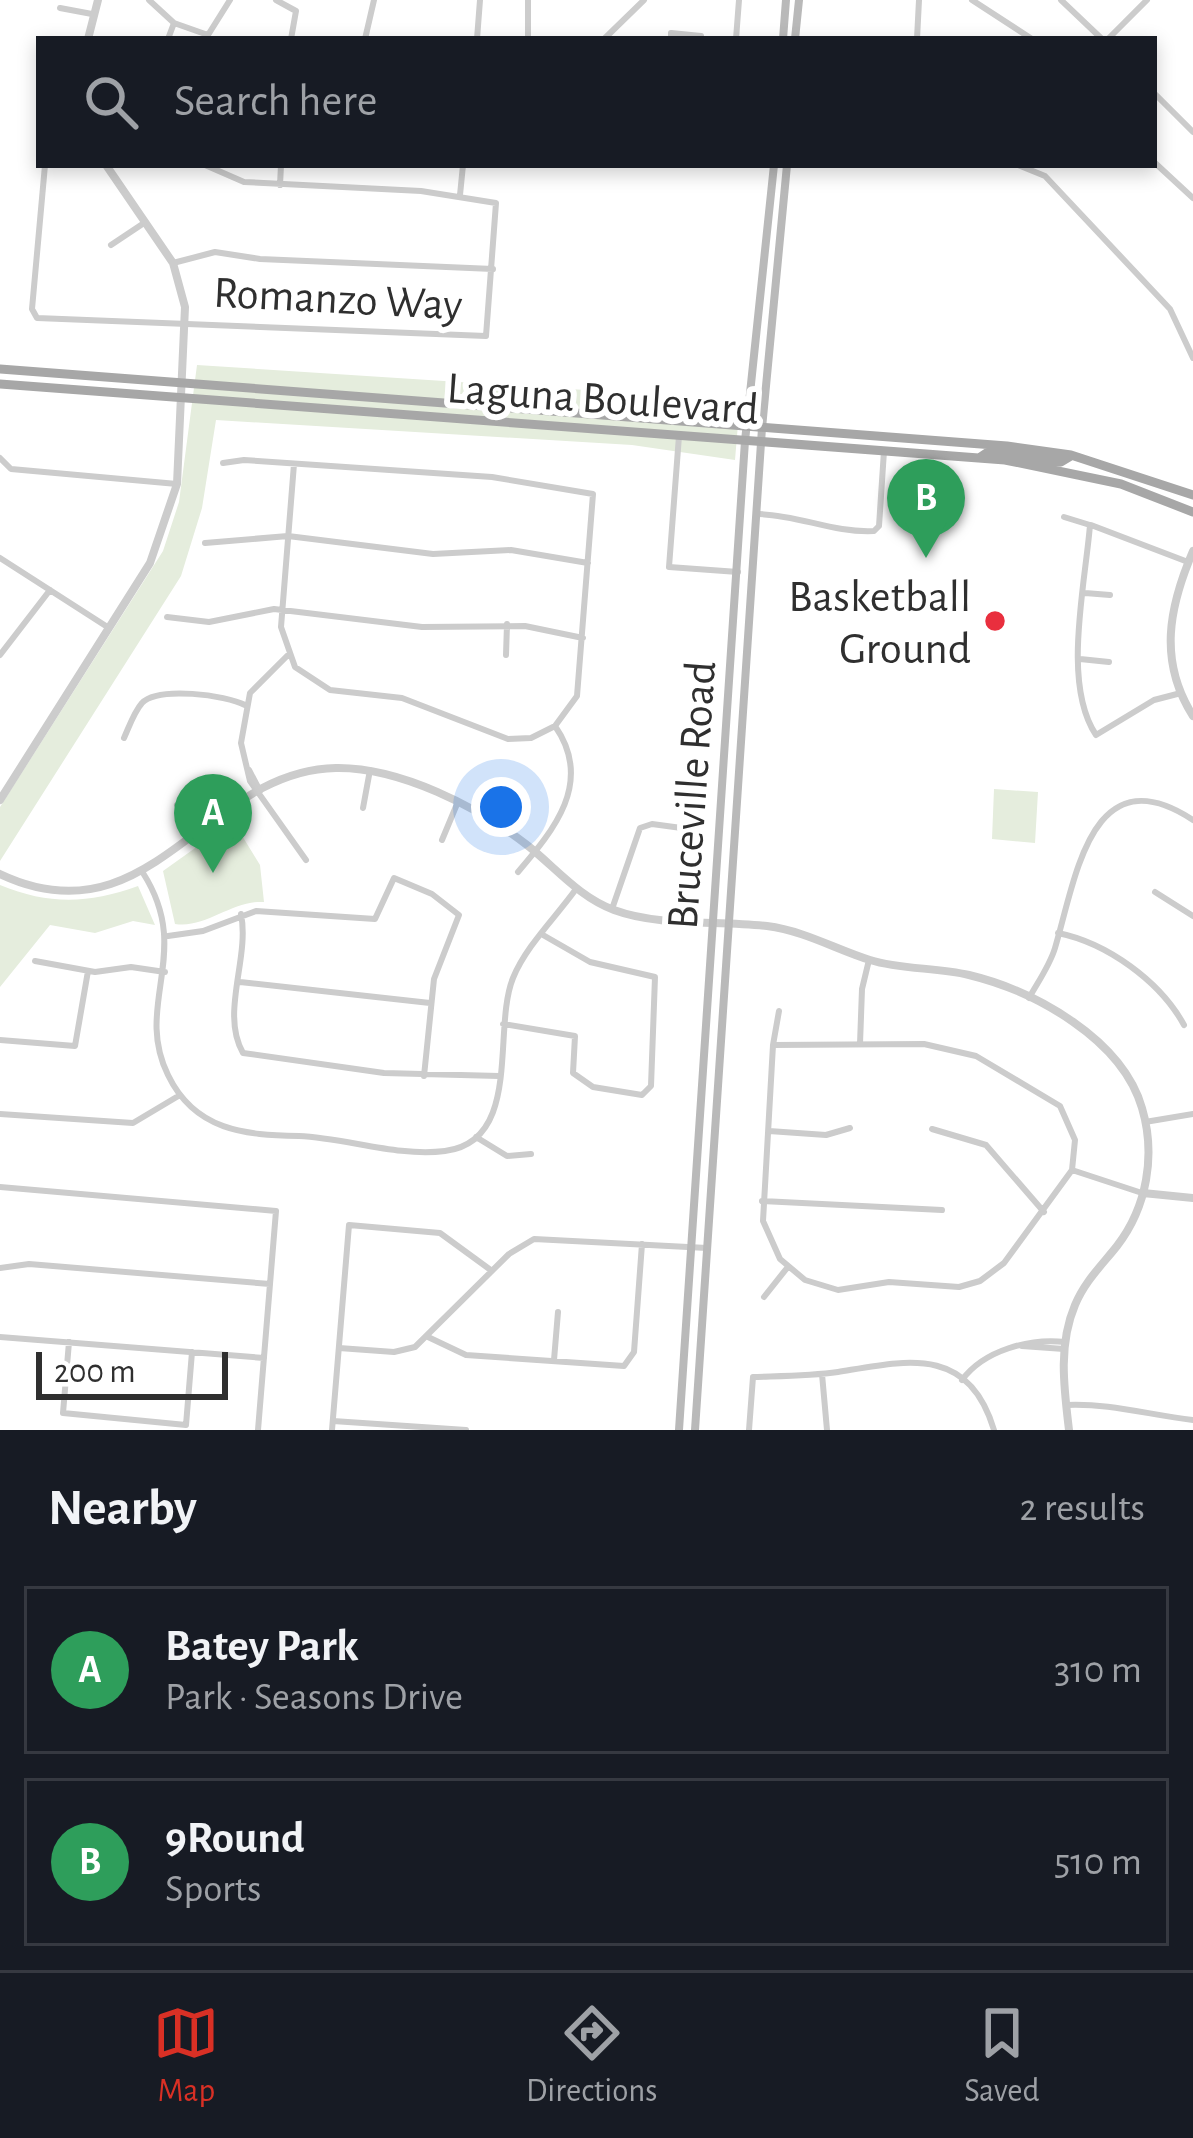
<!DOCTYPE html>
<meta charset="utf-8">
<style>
body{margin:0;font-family:"Alegreya Sans",sans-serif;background:#242831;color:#f1f3f6}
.scale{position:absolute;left:36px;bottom:30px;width:192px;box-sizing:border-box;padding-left:12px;border:6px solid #2f2f2f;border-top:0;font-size:33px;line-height:42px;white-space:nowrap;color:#2f2f2f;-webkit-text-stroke:9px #fff;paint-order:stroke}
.you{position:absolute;left:501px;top:807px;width:42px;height:42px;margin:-30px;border:9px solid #fff;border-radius:50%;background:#1a73e8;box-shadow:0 0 0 18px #1a73e833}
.badge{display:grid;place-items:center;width:78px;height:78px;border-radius:50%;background:#d93025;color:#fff;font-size:39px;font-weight:700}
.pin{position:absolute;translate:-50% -99px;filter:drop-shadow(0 3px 6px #0008)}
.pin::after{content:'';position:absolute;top:63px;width:42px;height:36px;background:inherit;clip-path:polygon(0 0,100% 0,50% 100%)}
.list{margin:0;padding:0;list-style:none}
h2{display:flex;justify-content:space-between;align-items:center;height:156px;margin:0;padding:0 48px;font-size:51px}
h2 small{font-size:39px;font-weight:400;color:#9ea1a6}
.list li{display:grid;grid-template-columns:78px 1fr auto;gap:36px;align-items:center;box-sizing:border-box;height:168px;margin:0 24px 24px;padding:0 24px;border:3px solid #363941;border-radius:0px}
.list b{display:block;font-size:45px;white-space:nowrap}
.list p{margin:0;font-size:39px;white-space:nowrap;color:#9ea1a6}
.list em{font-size:39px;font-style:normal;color:#9ea1a6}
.icon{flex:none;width:66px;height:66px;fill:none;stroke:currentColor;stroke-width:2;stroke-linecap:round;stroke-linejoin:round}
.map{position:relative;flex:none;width:1193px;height:1430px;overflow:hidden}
.search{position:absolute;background:#171b24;box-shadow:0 6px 18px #0003;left:36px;right:36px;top:36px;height:132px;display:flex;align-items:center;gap:30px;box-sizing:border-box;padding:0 42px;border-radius:0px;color:#9ea1a6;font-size:45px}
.sheet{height:540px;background:#171b24}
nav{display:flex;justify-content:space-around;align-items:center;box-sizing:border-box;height:168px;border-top:3px solid #363941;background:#171b24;font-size:33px;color:#9ea1a6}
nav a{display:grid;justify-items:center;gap:6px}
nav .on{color:#d93025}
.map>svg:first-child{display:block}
</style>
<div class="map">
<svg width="1193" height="1430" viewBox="0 0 1193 1430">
<rect width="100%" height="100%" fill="#fff"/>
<path fill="#e5eddd" d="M197,365l543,35 -5,60 -103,-15 -416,-25 -14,88 -21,68 -181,285v-54l163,-256 16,-49z
M994,789l44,3 -3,51 -43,-4z
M233,821l27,44 4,37c-32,-2 -58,27 -89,22l-12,-53z
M0,885c49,20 88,19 138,1l17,39 -22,-4 -38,12 -45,-8 -50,62z"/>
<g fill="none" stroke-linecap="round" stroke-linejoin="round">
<path stroke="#ccc" stroke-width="6" d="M149,0l25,23 34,12 22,-35
M276,0l20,11 -5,28
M528,0v39
M972,0l60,39
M1061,0l41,39
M60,8l32,6
M168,39l6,-16
M365,39l9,-39
M477,39l3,-39
M604,39l40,-39
M671,39v-6l30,3
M736,39l3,-39
M917,39l2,-39
M1108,39l39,-39
M1154,93l39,39
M1154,162l39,36
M45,165l-13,144 5,9 449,18 10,-133 -75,-12 -177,-9 -39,-17
M548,165h2
M1018,165l27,11 125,133 23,49
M280,185l1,-20
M460,195l3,-30
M111,245l33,-22
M173,263l42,-11 45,7 233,10
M679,436l-10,131 69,5
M0,458l11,11 166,15
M223,463l21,-3 248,17 101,17 -16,202 -22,30 -24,12 -23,1 -106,-41 -72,-8 -35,-23 -14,-40 13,-163
M758,514c41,1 75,19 116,17l5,-5 5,-75
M1064,517l26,8c-5,61 -28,159 6,210l58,-35 27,-7
M1091,525l97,37
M205,543l83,-7 145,18 78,-4 77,13
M0,558l109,70
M1085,593l25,2
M167,617l42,5 65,-13 148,18 103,-1 58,12
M0,655l50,-65
M288,655l-38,38 -9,50 9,38 56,79
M506,655l1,-31
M1080,659l29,3
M124,738c5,-11 10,-26 18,-35 16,-17 84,-8 103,2
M249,770l11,21
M177,805l17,27
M363,808l7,-38
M442,840l15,-36
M518,872c36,-42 76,-90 37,-146
M143,873c51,80 -10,131 25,202 27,56 77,60 131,61 48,2 98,21 146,15 78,-10 47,-122 68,-173 13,-32 43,-61 63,-89
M1155,892l38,24
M612,909l28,-81 12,-4 37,5
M241,914c9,44 -21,99 2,139l141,20 115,3
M1058,933c49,10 102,48 126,92
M168,936l35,-5 53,-20 119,8 19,-41 38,16 27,21 -25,64 -10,97
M35,961l60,11 36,-5 34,5
M240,982l190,21
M1029,998c9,-16 21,-33 26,-50 21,-70 36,-195 138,-128
M503,1024l72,12 -2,37 20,14 49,8 9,-9 4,-109 -65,-15 -47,-27
M0,1040l75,6 13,-75
M860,1044l2,-55 7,-29
M773,1045l151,-1 52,12 84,50 15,34 -3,30 -68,93 -24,18 -21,6 -70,-5 -51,8 -33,-10 -25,-21 -17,-38 10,-176 6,-34
M0,1114l133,9 47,-28
M1145,1122l48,-8
M932,1129l54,16 58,67
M769,1131l57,4 24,-7
M476,1137l31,19 24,-2
M1072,1170l70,23
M0,1187l276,24 -18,219
M762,1201l180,9
M0,1268l29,-4 241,20
M764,1297l23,-29
M0,1337l264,21
M428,1337l38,18 158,11 10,-14 8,-108
M69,1342l-6,71 123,12 6,-73
M1022,1346l42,3
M339,1348l55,4 21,-5 94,-93 25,-15 173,9
M554,1360l4,-48
M822,1374l5,56
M962,1380c22,-30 68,-42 103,-38
M1066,1405c44,-2 83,10 127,15
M333,1421l133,9
M332,1430l17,-205 91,8 52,38
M749,1430l4,-53c28,-1 57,-1 85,-5 67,-11 130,-28 156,58"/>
<path stroke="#ccc" stroke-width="8" d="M88,39l10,-39
M1193,551c-24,56 -35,110 0,165
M0,800l150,-237 27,-79 8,-177 -12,-44 -67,-98
M0,874c150,71 205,-104 336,-106 64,-1 142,39 191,77 29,23 52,52 87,65 46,17 104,10 153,16 38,5 68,23 103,34 32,10 66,7 99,15 66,16 153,64 173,133 14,47 5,99 -25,138 -15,19 -32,35 -42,59 -17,40 -11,83 -6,125
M1143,1193l50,5"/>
<path stroke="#b9b9b9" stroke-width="8" d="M783,39l3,-39
M795,39l4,-39
M679,1430l66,-989 29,-276
M695,1430l67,-1002 25,-263"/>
<path stroke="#a7a7a7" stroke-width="9" d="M0,369l1007,77 64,9 122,40
M0,384l1005,76 116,24 72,28
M979,458l9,-6 73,10 10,-6"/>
</g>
<circle fill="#e92f3e" stroke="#fff" stroke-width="4.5" cx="995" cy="621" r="12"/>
<g text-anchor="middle" stroke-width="12" stroke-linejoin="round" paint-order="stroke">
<g font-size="45" fill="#2f2f2f" stroke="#fff">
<text transform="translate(338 297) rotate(3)" y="16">Romanzo Way</text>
<text transform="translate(603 397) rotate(4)" y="16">Laguna Boulevard</text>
<text transform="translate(690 795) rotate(-86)" y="16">Bruceville Road</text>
</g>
<g font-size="45" fill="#2f2f2f" stroke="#fff" text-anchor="end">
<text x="971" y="611">Basketball<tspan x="971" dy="52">Ground</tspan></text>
</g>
</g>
</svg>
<div class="scale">200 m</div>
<div class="you"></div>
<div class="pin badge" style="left:213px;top:873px;background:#2e9e5b">A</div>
<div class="pin badge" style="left:926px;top:558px;background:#2e9e5b">B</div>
<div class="search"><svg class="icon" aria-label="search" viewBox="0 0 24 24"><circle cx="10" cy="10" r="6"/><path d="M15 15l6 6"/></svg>Search here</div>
</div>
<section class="sheet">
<h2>Nearby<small>2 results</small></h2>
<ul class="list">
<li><span class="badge" style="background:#2e9e5b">A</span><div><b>Batey Park</b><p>Park · Seasons Drive</p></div><em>310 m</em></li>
<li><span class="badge" style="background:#2e9e5b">B</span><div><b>9Round</b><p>Sports</p></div><em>510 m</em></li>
</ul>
</section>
<nav>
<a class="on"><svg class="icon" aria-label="map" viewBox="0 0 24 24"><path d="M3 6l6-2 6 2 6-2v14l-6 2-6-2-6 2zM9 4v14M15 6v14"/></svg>Map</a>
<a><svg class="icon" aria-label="directions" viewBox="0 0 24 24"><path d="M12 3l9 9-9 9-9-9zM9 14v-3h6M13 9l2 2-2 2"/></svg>Directions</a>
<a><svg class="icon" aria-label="saved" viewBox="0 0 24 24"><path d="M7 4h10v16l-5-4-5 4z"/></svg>Saved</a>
</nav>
